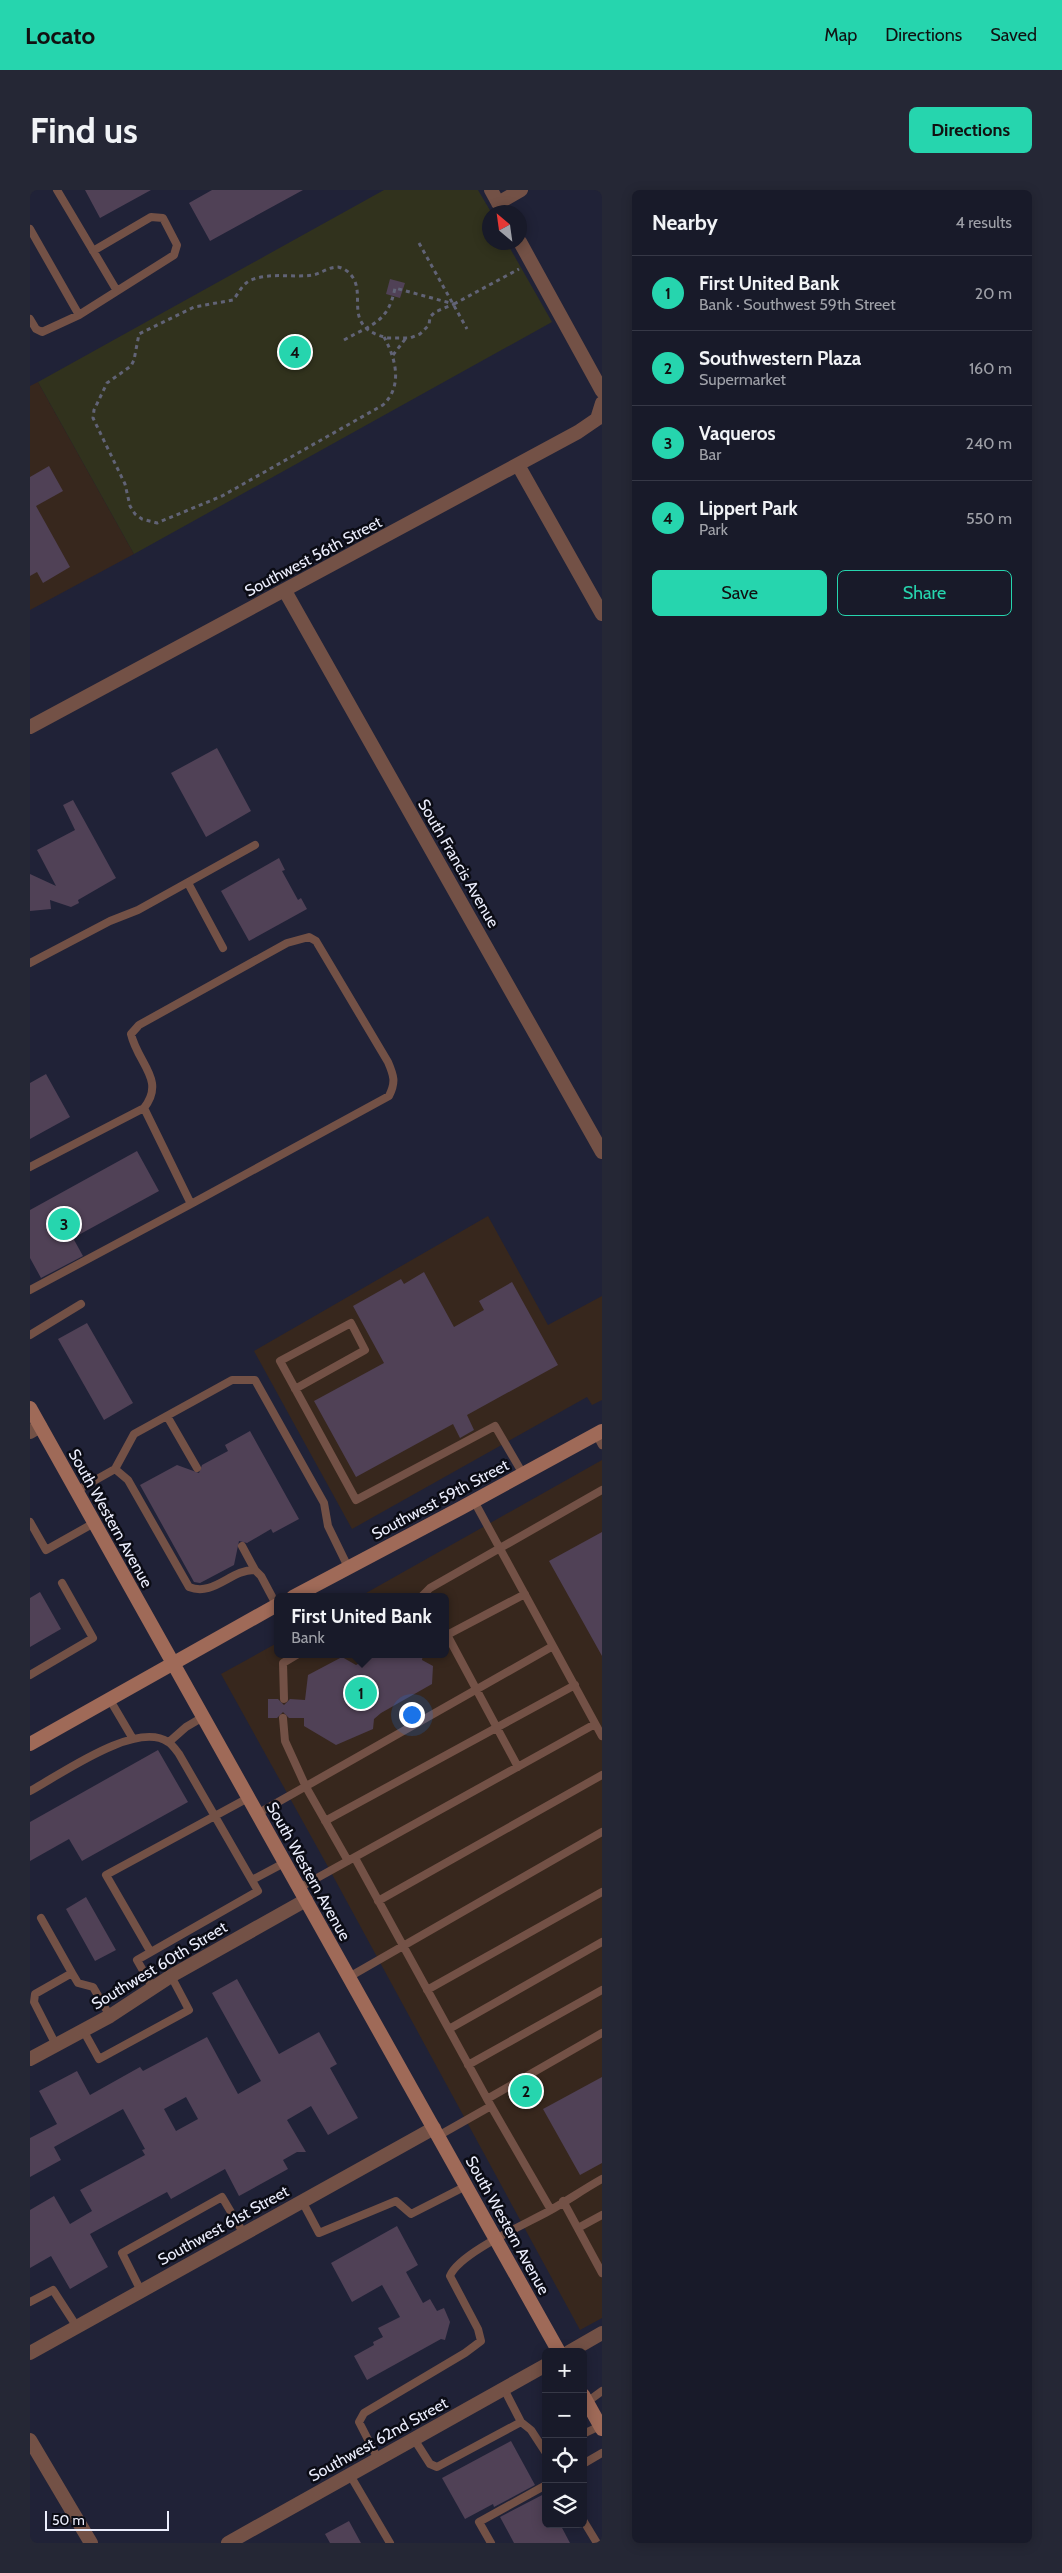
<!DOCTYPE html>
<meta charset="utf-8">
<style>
body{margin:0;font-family:Cabin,sans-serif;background:#252735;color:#f1f3f6}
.controls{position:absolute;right:15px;bottom:15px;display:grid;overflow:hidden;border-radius:8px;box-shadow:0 2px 12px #0003}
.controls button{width:45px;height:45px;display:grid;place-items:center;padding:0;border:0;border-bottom:1px solid #363846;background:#181a29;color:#f1f3f6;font:25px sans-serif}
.compass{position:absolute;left:452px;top:15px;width:45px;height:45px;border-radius:50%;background:#181a29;box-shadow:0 2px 12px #0003;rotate:331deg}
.scale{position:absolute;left:15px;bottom:12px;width:124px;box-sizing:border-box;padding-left:5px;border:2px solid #eceefd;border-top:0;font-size:14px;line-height:18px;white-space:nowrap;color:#eceefd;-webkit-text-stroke:4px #0b0c15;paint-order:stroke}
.you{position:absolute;left:381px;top:1524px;width:18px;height:18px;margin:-12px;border:4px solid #fff;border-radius:50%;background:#1a73e8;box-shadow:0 0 0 8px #1a73e833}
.badge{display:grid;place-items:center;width:32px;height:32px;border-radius:50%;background:#26d5ae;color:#111;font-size:16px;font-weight:700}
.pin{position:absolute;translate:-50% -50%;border:2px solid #fff;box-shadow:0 1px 5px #0006}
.popup{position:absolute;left:244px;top:1403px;width:175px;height:65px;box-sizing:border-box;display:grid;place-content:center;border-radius:8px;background:#181a29;filter:drop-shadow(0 1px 4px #0005);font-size:16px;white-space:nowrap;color:#9fa1a8}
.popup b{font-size:19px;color:#f1f3f6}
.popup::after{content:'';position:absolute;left:50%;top:100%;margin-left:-10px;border:10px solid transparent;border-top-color:#181a29}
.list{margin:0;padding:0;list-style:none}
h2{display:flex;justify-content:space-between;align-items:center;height:65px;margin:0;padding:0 20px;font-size:21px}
h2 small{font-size:16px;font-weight:400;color:#9fa1a8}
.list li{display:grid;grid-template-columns:32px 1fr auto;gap:15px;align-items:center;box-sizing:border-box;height:75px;padding:0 20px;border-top:1px solid #363846}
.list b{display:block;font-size:19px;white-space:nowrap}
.list p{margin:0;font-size:16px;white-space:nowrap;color:#9fa1a8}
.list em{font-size:16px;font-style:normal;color:#9fa1a8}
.actions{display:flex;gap:10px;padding:15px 20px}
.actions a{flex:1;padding:11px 0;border:1px solid #26d5ae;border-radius:8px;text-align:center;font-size:18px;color:#26d5ae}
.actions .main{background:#26d5ae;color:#111}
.icon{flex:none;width:28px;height:28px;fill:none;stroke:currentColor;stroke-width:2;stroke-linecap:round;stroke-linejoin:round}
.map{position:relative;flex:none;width:572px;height:2353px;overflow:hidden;border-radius:8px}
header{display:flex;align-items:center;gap:30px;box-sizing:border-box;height:70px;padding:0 25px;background:#26d5ae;color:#111}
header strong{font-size:24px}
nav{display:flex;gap:28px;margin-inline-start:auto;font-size:18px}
.intro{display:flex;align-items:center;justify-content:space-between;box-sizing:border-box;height:120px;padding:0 30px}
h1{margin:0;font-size:35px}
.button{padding:12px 22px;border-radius:8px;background:#26d5ae;color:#111;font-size:18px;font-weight:700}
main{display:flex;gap:30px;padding:0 30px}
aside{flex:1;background:#181a29;border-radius:8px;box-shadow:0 2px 12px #0003}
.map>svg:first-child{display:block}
</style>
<header>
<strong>Locato</strong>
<nav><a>Map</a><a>Directions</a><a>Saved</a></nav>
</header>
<div class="intro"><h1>Find us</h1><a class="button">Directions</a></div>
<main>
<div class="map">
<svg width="572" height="2353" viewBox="0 0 572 2353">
<rect width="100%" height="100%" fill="#202237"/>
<path fill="#37271d" d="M8,192l96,172 -104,56v-224z
M458,1026l60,109 54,-29v104l-10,5 -5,-8 -235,132 -98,-178z
M572,1270v858l-22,12 -253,-465 -106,-191 56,-31v11h168v-57h-86z"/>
<path fill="#31321d" d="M354,0h94l13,22 -1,30 17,1 45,79 -418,232 -96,-172z"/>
<path fill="#504156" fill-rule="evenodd" d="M55,0h66l-51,28z
M182,0h91l-93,51 -21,-38z
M360,89l15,4 -5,15 -14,-4z
M19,276l14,25 -27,15 34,61 -27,16 -6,-11 -7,4v-99z
M187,558l34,63 -45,26 -35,-64z
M43,610l43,78 -38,22 1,3 -8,4 -21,-7 1,9 -21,2v-37l26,12 -19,-36 38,-20 -12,-25z
M249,668l6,12 -3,1 16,29 3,-2 6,11 -58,32 -28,-50z
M16,884l24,43 -40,22v-56z
M107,961l22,40 -86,47 10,18 -42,22 -11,-20v-48z
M394,1082l30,55 30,-17 -5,-9 33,-19 46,83 -91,50 7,15 -14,8 -7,-14 -97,53 -42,-76 70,-38 -31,-57 48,-27 3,5z
M57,1133l46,80 -29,17 -46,-81z
M220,1241l49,88 -26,14 -2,-4 -24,14 -8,-2 -5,24 -34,18 -6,-1 -54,-97 37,-20 22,8 3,-8 26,-14 -3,-6z
M572,1342v124l-53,-95z
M10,1402l21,37 -31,18v-49z
M347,1464h46l-1,6 11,6 -1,18 -51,29 -7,6 -1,10 -37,16 -32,-19v-8h-15l-6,-6 -6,6h-9v-19h10l6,6 6,-6 15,1 3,-25 34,-18 14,8z
M128,1560l30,52 -106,59 -13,-22 -39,22v-39z
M56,1707l30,53 -21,11 -29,-52z
M207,1789l42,75 40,-22 18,32 -7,4 28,50 -30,17 -17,-29 -24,14 19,32h-9l-14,8 5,9 -49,27 -14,-27 -54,30 -4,-7 -77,42 18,33 -38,22 -19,-33 -21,12v-58l24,-14 16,28 22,-13 -12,-21 65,-35 -3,-5 3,-1 -22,-40 -69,38 7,13 -31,17v-39l27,-14 -18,-33 38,-20 13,24 50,-28 3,4 64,-34 31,57 23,-13 -49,-88zM156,1907l12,22 -22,12 -12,-22z
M572,1887v86l-22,12 -37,-66z
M367,2036l21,39 -12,7 17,31 7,-4 7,12 7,-3 6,14 -5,18 -4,-1 -74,41 -13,-24 20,-11 -1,-3 10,-5 -5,-9 22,-11 -18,-32 -30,17 -21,-39z
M481,2251l24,44 -41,22 -1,-3 -28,15 -23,-41z
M516,2303v31h14l10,19h-56l-14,-26z
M319,2331l12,22h-31l-5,-9z"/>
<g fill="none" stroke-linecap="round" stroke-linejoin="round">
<path stroke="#616376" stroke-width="3" stroke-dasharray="4 4" stroke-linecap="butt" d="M389,53l48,86
M424,114l65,-35
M314,150c28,-16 44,-17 51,-52l59,16 -19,8 -5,5 -1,8 -9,9 -10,4h-22c-48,-11 -20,-43 -37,-63 -3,-4 -8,-7 -13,-8 -10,0 -16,6 -25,8 -20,3 -43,-3 -62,5 -9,4 -12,13 -18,20l-39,7 -55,27 -5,26 -3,6 -24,17 -13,27 -1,8 32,66 5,22 5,8 7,5 15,4 65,-27 161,-91c20,-19 13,-46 1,-68
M363,165l13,-17"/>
<path stroke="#735146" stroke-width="8" d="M27,0l60,101 57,-36 3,-10 -14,-27 -12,-1 -58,34
M0,39l49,86
M0,129l6,10 6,3 37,-17 38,-24
M158,693l35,65
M0,773l80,-42 28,-11 117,-65
M114,918c22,-28 -6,-44 -13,-74l8,-9 148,-82 22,-6 7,4 72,121c6,14 8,20 1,34l-198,108
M0,977l114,-59 47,96 -161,86
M0,1145l51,-31
M265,1199l70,-39 -14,-27 -71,38 76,139 139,-74 28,48
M137,1226l30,52
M566,1244l6,11
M85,1279l13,11 61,107c25,10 42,-18 66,-17l6,6 16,30
M46,1301l39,-22 19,-35 98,-54h23l69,123 4,23 20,41
M444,1311l128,235
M0,1332l16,28 48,-27
M212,1356l13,24
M391,1407l9,-9 172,-98
M415,1441l73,136
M417,1445l78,-41
M0,1485l63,-37 -31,-55
M254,1509l-1,-36 15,-9
M80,1510l23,39
M253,1528l2,23 21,46 42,74
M139,1552l17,-15 17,-10
M0,1601c30,-16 106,-71 138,-49 4,2 8,8 11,12l79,137 -121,69 16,28
M227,1624l296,-168
M295,1631l250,-136
M325,1668l136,248 60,104
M222,1690l32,-17
M269,1698l296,-164
M348,1711l224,-126
M11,1728l31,55 -37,21 -1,8 22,43
M120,1761l-44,-76 142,-77
M42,1783l6,10 15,4 17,29
M319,1787l253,-145
M397,1800l175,-98
M419,1839l153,-87
M53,1840l16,29 90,-49 -18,-34
M438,1875l134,-75
M457,1909l115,-66
M408,1946l53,-30
M272,2011l17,32 77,-32 15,13 55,-28
M533,2011l39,72
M548,2038l24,-13
M111,2101l-19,-38 100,-56 22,37
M0,2112l23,-12 24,37
M474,2199l17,33
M557,2212l15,-11
M553,2244l17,-8
M384,2249l16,25 7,3 84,-45 10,8 15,23
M348,2269l-19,-37 5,-9 101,-60 16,-12 -3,-12 -28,-53c9,-23 76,-52 99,-65 18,-10 35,-22 53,-32
M553,2274l19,-11
M320,2285l40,68
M553,2330l14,23
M461,2353l-12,-21 67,-37"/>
<path stroke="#735146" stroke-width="14" d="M461,0l12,22
M468,13l23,-13
M490,52l82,149
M488,275l84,149
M255,401l317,561
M0,537l548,-295 19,-13 5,-16
M0,1242l10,-6
M0,1869l80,-43 61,-40 135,-76
M539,2162l33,-19
M0,2163l404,-225
M0,2250l61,103
M198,2353l318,-178"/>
<path stroke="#9f6a58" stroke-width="14" d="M0,1218l529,944
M263,1407l168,-89 141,-77
M0,1554l247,-139
M553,2205l19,34"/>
</g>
<g text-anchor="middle" stroke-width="5" stroke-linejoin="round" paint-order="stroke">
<g font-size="16" fill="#eceefd" stroke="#0b0c15">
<text transform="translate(283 366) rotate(-28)" y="6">Southwest 56th Street</text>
<text transform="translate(429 673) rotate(60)" y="6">South Francis Avenue</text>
<text transform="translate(410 1309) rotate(-28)" y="6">Southwest 59th Street</text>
<text transform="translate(81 1328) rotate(61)" y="6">South Western Avenue</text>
<text transform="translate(279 1681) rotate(61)" y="6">South Western Avenue</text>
<text transform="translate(129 1775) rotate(-31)" y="6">Southwest 60th Street</text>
<text transform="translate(193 2035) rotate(-29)" y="6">Southwest 61st Street</text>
<text transform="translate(478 2035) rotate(61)" y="6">South Western Avenue</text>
<text transform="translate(348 2249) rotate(-29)" y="6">Southwest 62nd Street</text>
</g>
</g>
</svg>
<div class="controls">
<button>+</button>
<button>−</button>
<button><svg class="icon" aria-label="locate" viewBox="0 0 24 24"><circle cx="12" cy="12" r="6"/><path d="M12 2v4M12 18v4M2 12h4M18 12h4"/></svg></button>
<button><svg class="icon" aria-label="layers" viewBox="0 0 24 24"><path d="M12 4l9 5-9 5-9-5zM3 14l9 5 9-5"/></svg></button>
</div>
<svg class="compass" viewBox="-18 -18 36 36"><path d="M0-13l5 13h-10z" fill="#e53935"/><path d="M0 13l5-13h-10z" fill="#9fa1a8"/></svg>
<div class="scale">50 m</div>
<div class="you"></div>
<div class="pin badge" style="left:331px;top:1503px">1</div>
<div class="popup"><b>First United Bank</b>Bank</div>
<div class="pin badge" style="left:496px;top:1901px">2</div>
<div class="pin badge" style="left:34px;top:1034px">3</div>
<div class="pin badge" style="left:265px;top:162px">4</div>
</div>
<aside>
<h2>Nearby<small>4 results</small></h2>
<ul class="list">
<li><span class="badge">1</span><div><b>First United Bank</b><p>Bank · Southwest 59th Street</p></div><em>20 m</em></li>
<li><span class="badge">2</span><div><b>Southwestern Plaza</b><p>Supermarket</p></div><em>160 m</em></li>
<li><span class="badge">3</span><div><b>Vaqueros</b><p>Bar</p></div><em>240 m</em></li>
<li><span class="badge">4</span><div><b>Lippert Park</b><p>Park</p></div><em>550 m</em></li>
</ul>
<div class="actions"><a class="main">Save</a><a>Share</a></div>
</aside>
</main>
